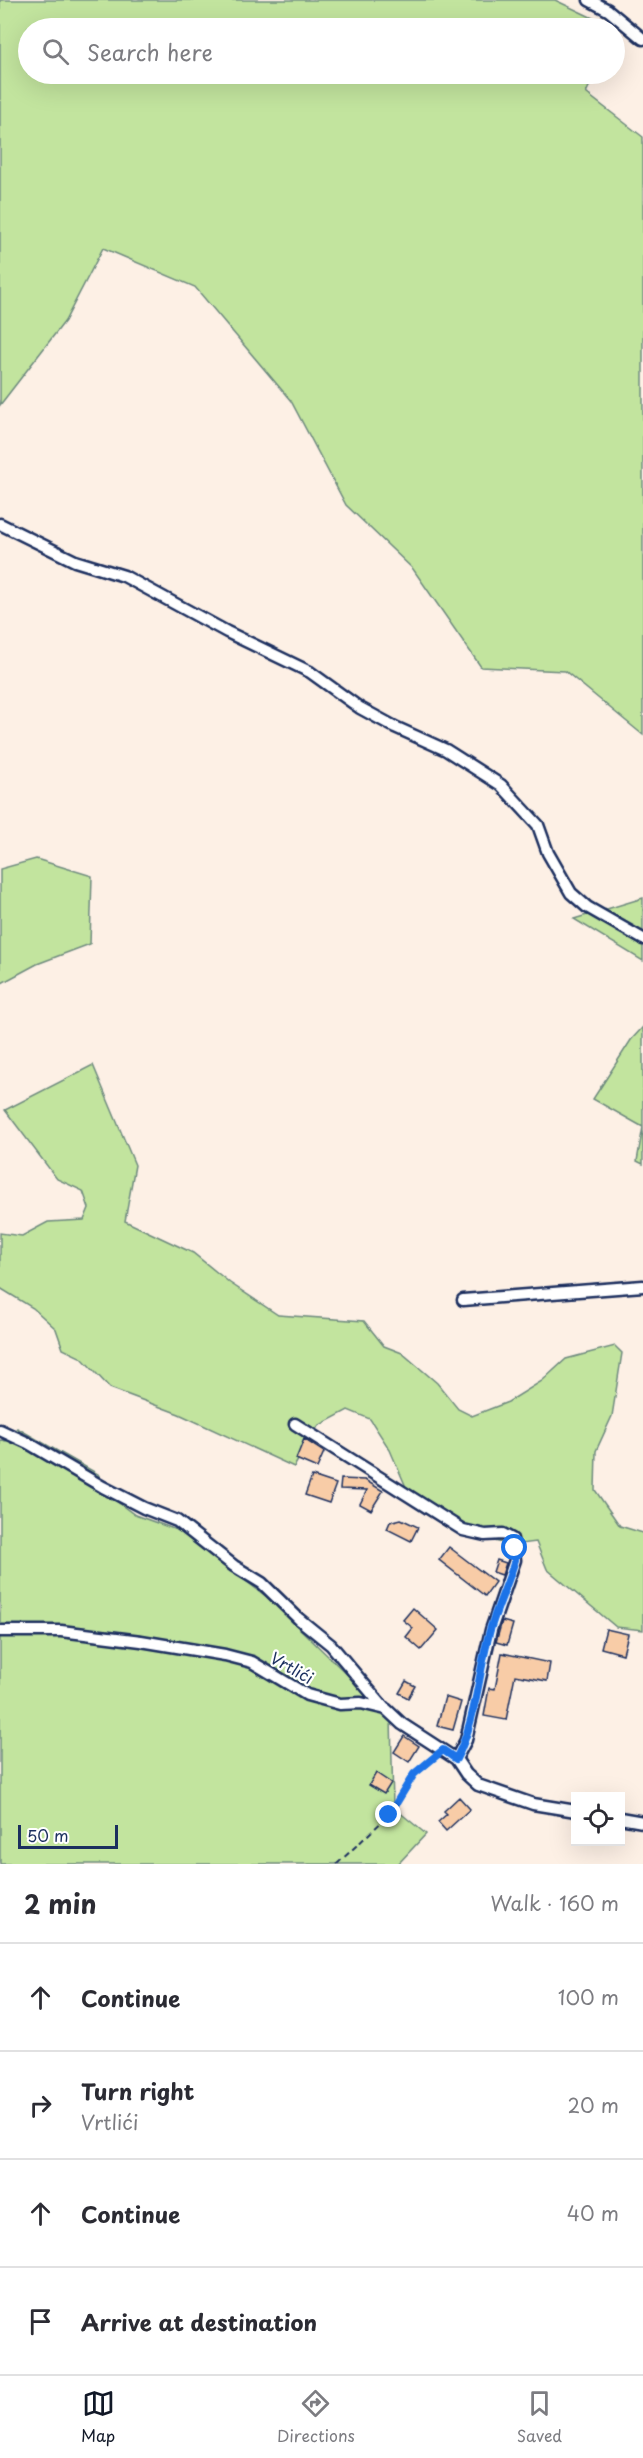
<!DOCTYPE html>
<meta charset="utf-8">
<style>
body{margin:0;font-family:"Playpen Sans",sans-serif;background:#f7f7f7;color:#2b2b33}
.controls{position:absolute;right:18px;bottom:18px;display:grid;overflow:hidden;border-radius:0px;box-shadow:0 6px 24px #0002}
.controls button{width:54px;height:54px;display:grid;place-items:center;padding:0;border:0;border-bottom:2px solid #e1e1e2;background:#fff;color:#2b2b33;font:30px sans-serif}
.scale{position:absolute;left:18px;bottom:15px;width:100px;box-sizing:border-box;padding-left:6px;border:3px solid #1b2f5e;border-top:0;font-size:16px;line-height:21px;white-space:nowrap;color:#1b2f5e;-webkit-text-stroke:4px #fff;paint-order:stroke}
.stop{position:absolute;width:18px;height:18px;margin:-14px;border:4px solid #1a73e8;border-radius:50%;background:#fff}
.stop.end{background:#1a73e8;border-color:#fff;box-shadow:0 2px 6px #0008}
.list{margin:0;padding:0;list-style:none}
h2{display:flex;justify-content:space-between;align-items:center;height:78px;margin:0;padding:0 24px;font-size:26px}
h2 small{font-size:20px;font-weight:400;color:#7c7c81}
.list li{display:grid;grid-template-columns:39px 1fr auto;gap:18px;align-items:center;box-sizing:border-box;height:108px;padding:0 24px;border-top:2px solid #e1e1e2}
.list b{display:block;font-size:22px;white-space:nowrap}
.list p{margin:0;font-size:20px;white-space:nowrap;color:#7c7c81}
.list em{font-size:20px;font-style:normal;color:#7c7c81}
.icon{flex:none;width:33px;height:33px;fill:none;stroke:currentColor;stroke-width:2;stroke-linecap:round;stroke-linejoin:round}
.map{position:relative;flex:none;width:643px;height:1864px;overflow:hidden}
.search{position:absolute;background:#fff;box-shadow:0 6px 24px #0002;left:18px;right:18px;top:18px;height:66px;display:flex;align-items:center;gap:15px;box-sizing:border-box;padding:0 21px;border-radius:33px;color:#7c7c81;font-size:22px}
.sheet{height:510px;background:#fff}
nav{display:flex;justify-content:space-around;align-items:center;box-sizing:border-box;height:84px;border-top:2px solid #e1e1e2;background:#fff;font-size:16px;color:#7c7c81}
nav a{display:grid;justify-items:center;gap:3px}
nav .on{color:#111827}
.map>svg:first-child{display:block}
</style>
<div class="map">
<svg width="643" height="1864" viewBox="0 0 643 1864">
<rect width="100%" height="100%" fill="#fdf0e5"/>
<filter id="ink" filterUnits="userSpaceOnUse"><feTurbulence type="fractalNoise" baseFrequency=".0167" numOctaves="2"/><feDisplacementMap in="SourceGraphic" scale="12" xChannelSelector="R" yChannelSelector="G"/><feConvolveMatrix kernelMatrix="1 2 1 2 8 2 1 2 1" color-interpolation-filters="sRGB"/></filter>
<g filter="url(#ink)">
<path fill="#c2e49e" stroke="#6e8a7e" stroke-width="1.5" d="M0,0h555l59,28h-586v46h567l-9,19 57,44v598l-78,-64 -84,-4 -68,-98 -67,-64 -55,-104 -96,-114 -92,-39 -38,73 -65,84z
M36,859l56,17 -2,68 -53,20 -37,20v-115z
M643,898v63l-69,-42z
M643,1027v137l-6,-3 6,-34 -50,-28 38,-59z
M93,1065l42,100 -10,56 68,32 37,30 48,32 86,6 20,25 18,7 35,30 21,26 14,7 36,-14 34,-21 24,-22 49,-13 7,7 -10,63 -16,35 -1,39 25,36 23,7v97l-27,-3 -69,-58 -11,-27 -24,3 -31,-7 -75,-51 -16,-37 -20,-31 -22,-9 -30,16 -24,41 -115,-53 -69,-26 -28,-30 -19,-9 -7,-20 -23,-21 -33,-20v-55l22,3 26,-14 36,-2 5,-12 -6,-17 -26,-12 -52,-69z
M17,1428l81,46 14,24 23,17 47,17 85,65 124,120 2,90 33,27 -28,30h-398v-424l6,1z"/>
<path fill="#f8cca7" stroke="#1b2f5e" stroke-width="1.5" d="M304,1439l20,13 -7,16 -21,-9z
M312,1476l24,8 -7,19 -24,-8z
M341,1479l24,1 18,11 -12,19 -11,-6 7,-14 -27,-1z
M401,1519l17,8 -7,14 -24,-12 3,-7z
M449,1547l46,35 -10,14 -46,-36z
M497,1560l9,3 -4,12 -9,-3z
M413,1608l25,22 -17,20 -15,-13 7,-9 -10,-8z
M502,1621l11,3 -6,21 -11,-3z
M606,1629l22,5 -5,20 -22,-6z
M502,1653l48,10 -3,18 -32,-6 -9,45 -22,-4 5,-28 6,1z
M406,1681l9,5 -7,12 -9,-5z
M445,1697l16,5 -8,28 -16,-4z
M404,1736l15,10 -10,16 -15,-10z
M376,1773l15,10 -7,11 -15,-9z
M459,1797l11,12 -24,22 -8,-9 9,-8 -3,-3z"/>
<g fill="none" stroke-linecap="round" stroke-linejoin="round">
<g stroke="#1b2f5e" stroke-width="15">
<path id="street" d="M589,0l19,10 35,29
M0,524l75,37 49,15 103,56 83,40 50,36 35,19 51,23 55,35 37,40 10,28 23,40 16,14 56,32
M463,1300l180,-14
M295,1424l168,106 22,5 18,-1 9,5 3,21 -24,70 -25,110 -10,19
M0,1430l28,13 75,44 41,21 33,13 57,45 28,17 37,36 32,26 54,64
M0,1631h61l80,10 84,14 27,7 55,33 33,9 21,-1 25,6 16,15 54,35 10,15 12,11 55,19 43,7
M620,1818l23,4"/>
</g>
<path stroke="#1b2f5e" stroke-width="2" stroke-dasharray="6 4.5" stroke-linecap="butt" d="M337,1864l52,-49 24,-41 21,-17"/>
<use href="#street" stroke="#fff" stroke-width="10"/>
</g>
</g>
<g fill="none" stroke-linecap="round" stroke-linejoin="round" filter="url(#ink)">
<path stroke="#1a73e8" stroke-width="8" d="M389,1815l25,-41 29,-24 13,9c21,-40 22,-86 34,-129 7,-24 18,-46 25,-70v-12"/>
</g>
<g text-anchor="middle" stroke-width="4.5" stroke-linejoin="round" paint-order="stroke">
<g font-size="16" fill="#1b2f5e" stroke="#fff">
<text transform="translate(292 1668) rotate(30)" y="6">Vrtlići</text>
</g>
</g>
</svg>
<div class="controls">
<button><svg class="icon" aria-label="locate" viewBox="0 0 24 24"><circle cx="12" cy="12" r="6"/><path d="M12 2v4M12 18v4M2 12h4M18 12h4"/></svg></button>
</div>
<div class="scale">50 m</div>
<div class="stop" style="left:515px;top:1548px"></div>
<div class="stop end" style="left:389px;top:1815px"></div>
<div class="search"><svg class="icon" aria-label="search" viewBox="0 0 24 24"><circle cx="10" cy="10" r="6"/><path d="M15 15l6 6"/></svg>Search here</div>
</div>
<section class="sheet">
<h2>2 min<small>Walk · 160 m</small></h2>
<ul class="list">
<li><svg class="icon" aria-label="ahead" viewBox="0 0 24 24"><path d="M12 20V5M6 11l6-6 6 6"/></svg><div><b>Continue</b></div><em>100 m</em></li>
<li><svg class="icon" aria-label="right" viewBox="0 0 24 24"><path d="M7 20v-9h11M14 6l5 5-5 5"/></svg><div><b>Turn right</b><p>Vrtlići</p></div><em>20 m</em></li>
<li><svg class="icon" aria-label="ahead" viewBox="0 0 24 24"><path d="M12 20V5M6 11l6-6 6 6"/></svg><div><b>Continue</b></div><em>40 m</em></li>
<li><svg class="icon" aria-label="arrive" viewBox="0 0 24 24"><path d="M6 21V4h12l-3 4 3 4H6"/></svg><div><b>Arrive at destination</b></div></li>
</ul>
</section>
<nav>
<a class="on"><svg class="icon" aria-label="map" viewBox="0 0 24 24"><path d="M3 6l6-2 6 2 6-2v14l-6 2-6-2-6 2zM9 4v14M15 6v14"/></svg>Map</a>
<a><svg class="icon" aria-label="directions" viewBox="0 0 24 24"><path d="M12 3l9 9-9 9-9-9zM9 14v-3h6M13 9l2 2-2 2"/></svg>Directions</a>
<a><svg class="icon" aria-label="saved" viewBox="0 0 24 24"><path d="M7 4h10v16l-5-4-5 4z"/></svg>Saved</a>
</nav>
